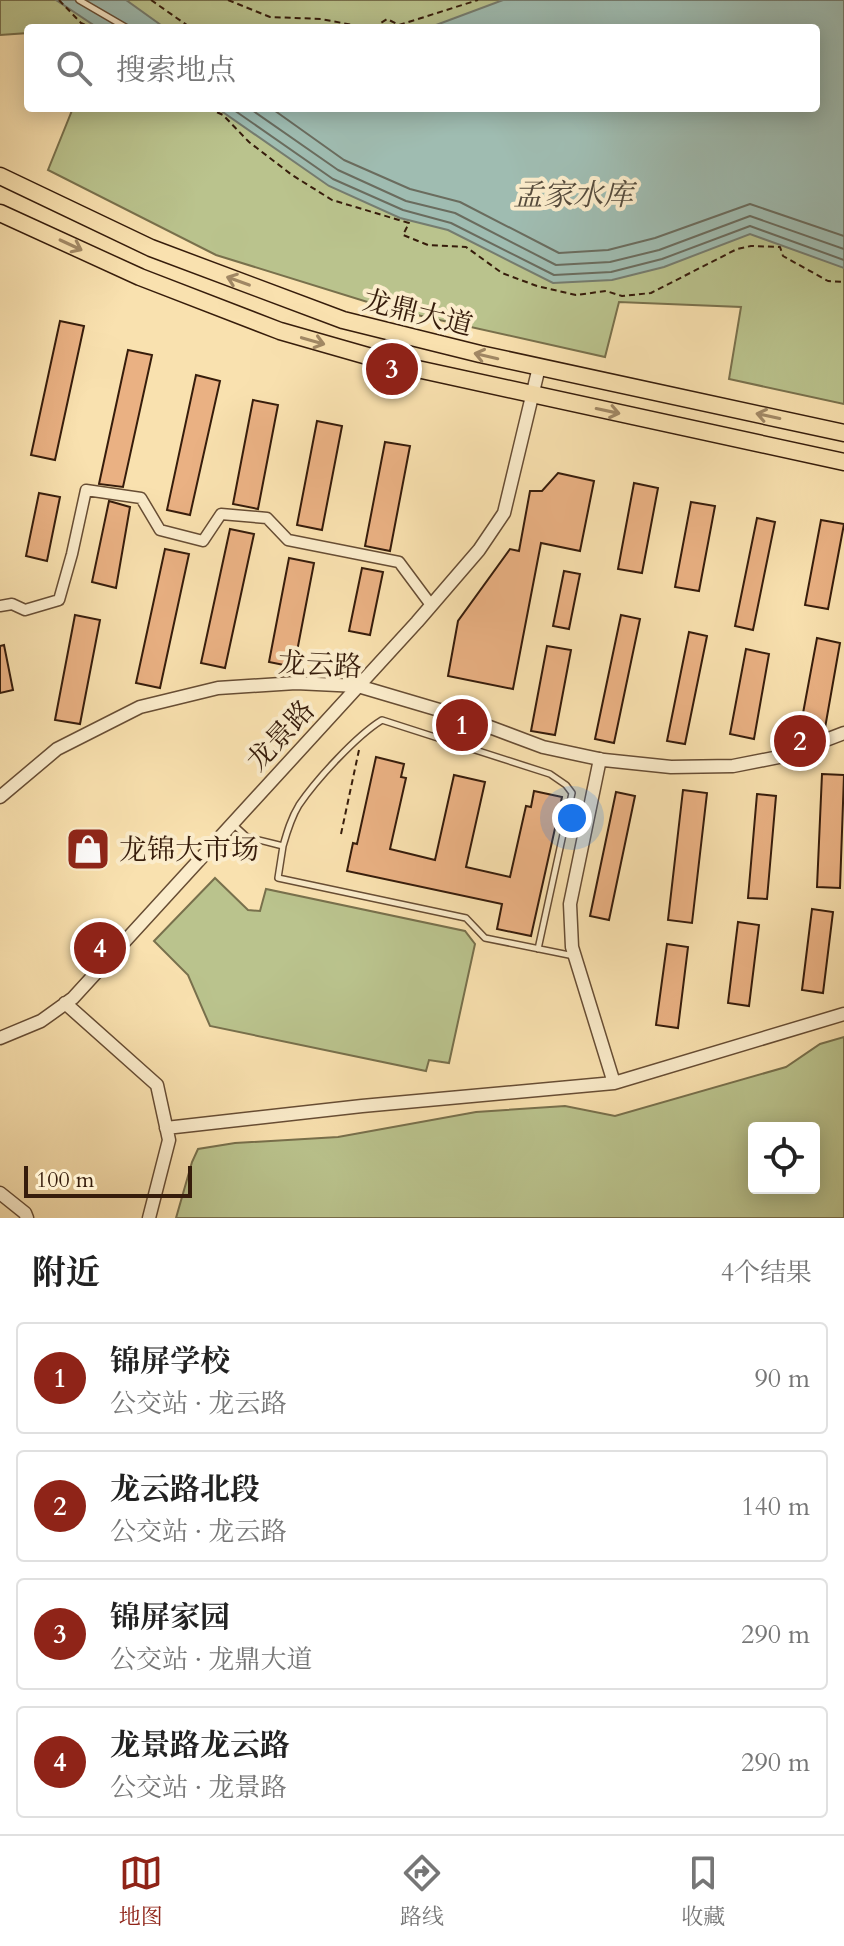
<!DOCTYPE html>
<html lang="zh">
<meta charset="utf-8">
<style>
body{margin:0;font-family:Cardo,"Noto Serif SC",serif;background:#f6f6f6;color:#222}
.controls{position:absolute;right:24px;bottom:24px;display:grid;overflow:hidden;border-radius:8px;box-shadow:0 4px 20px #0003}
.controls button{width:72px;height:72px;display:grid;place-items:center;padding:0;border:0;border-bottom:2px solid #e0e0e0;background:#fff;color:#222;font:40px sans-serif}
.scale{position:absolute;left:24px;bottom:20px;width:168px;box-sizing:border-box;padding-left:8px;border:4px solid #361c0b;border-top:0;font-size:22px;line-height:28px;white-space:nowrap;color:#361c0b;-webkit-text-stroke:6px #fbeccb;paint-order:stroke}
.you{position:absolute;left:572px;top:818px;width:28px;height:28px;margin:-20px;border:6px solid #fff;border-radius:50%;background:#1a73e8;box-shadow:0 0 0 12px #1a73e833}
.badge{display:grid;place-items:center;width:52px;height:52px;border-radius:50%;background:#8f2418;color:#fff;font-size:26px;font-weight:700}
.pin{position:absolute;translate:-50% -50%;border:4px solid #fff;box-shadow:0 2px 8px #0006}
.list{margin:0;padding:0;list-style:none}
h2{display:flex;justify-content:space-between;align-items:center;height:104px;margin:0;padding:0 32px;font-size:34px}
h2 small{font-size:26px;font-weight:400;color:#767676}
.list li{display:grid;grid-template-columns:52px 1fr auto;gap:24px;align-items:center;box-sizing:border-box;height:112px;margin:0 16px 16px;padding:0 16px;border:2px solid #e0e0e0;border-radius:8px}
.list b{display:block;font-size:30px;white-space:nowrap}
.list p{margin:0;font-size:26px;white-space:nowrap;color:#767676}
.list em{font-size:26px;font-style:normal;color:#767676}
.icon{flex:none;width:44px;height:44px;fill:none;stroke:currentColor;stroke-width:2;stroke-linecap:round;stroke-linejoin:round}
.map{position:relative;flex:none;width:844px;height:1218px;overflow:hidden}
.search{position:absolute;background:#fff;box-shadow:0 4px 20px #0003;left:24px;right:24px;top:24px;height:88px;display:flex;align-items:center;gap:20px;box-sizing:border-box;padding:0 28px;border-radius:8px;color:#767676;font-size:30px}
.sheet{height:616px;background:#fff}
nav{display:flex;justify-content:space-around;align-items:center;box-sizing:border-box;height:112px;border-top:2px solid #e0e0e0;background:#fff;font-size:22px;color:#767676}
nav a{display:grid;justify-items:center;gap:4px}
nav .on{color:#8f2418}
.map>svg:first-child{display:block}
</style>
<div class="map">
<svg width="844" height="1218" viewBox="0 0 844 1218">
<rect width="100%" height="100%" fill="#f9e1af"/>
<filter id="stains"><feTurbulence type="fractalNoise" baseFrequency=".0025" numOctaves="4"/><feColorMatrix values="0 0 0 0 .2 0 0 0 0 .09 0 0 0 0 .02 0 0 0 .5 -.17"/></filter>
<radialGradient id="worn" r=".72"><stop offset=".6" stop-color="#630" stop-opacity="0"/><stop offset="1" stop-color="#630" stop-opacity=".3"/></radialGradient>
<path fill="#bac38d" stroke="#78704c" stroke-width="2" fill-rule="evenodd" d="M0,0h844v404l-115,-25 12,-72 -122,-5 -14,55 -215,-48 -174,-54 -168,-85 25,-62h743v-80h-788v5l-28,2z
M215,878l33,32 12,1 6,-22 199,42 10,13 -26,119 -20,-3 -3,11 -216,-45 -22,-51 -34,-34z
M844,1037v181h-668l16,-56 6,-13 37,-6 103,-6 138,-25 89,-6 50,10 171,-49 34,-23zM814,1128v60h-60v-60z"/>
<path fill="#9fbcb1" stroke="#757c6f" stroke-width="2" d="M56,0h70l39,28h-67z
M503,0h341v268l-94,-34 -86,33 -52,13 -59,3 -105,-53 -48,-12 -71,-32 -112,-78h599v-80h-388z"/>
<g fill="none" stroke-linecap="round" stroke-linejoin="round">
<path stroke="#6a6c5e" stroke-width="2" d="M231,108l102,71 70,31 48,13 103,52 57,-3 51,-13 88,-33 94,34
M249,108l89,62 68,31 49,12 101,52 54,-3 49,-12 91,-34 94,33
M271,108l73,52 66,29 50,13 99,51 49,-3 47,-12 95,-34 94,32"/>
</g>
<path fill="#eab183" stroke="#361c0b" stroke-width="2" d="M60,321l24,5 -29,134 -24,-5z
M128,350l24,5 -29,132 -24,-3z
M196,375l24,6 -30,134 -23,-5z
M253,400l25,5 -20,104 -25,-5z
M317,421l25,5 -20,104 -25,-5z
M385,442l25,4 -20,105 -25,-5z
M558,473l36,8 -14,70 -39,-8 -28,146 -65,-13 10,-55 52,-72 9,2 11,-60h12z
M634,483l24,5 -16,85 -24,-4z
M39,493l21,4 -13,64 -21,-5z
M109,501l21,6 -14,81 -24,-6z
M691,502l24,4 -16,85 -24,-4z
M757,518l18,4 -22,108 -18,-4z
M821,520l23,4 -16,85 -23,-4z
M230,529l24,5 -29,134 -24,-5z
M165,549l24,5 -29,134 -24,-5z
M289,558l25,5 -20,104 -25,-5z
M362,568l21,4 -13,63 -21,-4z
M564,571l16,3 -11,55 -16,-3z
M75,615l25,5 -20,104 -25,-4z
M621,615l19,4 -26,124 -19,-4z
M689,632l18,4 -22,108 -18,-3z
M817,638l23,5 -15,85 -24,-4z
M4,645l9,45 -13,3v-47z
M547,646l24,4 -16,85 -24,-4z
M746,649l23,5 -15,85 -24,-5z
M376,757l28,7 -3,13 5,1 -16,71 45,11 19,-85 31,7 -19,85 44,10 16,-71 5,1 3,-16 28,6 -31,139 -34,-7 5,-25 -155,-33 6,-28 4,1z
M822,774l22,1 -4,113 -23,-1z
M683,790l24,3 -15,130 -24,-3z
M616,792l19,4 -26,124 -19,-4z
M757,794l19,2 -9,103 -19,-1z
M812,909l21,3 -10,81 -21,-3z
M738,922l21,3 -10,81 -21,-3z
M667,944l21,3 -10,81 -22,-3z"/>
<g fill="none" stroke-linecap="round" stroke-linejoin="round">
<g stroke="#674d34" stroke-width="8">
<path id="service" d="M79,0l48,28
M234,825l13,12 36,9 -5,32 188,40 19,20 89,18
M283,846c4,-14 8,-28 16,-41 17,-25 57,-69 83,-85l168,54 16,11 6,8 -34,156"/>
</g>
<g stroke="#674d34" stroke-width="13">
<path id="minor" d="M0,606l12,-2 13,6 34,-10 13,-46 14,-64 55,8 19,32 43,11 18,-27 46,4 21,22 111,22 32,43"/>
</g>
<g stroke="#674d34" stroke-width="15">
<path id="tertiary" d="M600,759l-30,145 2,43 42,136
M0,797l57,-48 83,-42 78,-19 78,-5 62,3 105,31 80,30 61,13 67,7 62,-1 51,-10 60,-23
M65,1003l92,82 12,55 -20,78
M0,1038l41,-17 32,-23 344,-376 62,-72 25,-37 35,-146
M166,1128l196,-22 252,-23 230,-69
M0,1193l25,20 2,5"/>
</g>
<g stroke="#361c0b" stroke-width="19">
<path id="primary" d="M0,176l151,72 192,72 137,34 364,79
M0,213l140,64 140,54 119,34 445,97"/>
</g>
<path stroke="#361c0b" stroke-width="2" stroke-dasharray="6 4" stroke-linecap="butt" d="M59,0l22,23 12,5
M151,0l40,28
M228,0l42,17 51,2 48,9
M373,28l14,-9 12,6 79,-25
M208,108l15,7 26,27 43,33 40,25 77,23 -6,12 25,10 38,2 36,26 35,13 39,9 30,-4 16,5 29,-3 86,-44 14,-3 29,1 3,9 45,25 16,1
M341,834l18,-84"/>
<use href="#service" stroke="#fbeccb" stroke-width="5"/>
<use href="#minor" stroke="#fbeccb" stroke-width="10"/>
<use href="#tertiary" stroke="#fbeccb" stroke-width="12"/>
<use href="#primary" stroke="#f9e1af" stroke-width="16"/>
</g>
<defs><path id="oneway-shaft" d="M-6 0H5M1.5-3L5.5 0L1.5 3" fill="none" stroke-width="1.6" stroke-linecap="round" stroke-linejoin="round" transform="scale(2)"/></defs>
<g stroke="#a18865">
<use href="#oneway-shaft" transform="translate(71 245) rotate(25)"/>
<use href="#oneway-shaft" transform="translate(238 281) rotate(-160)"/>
<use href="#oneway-shaft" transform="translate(313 341) rotate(16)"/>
<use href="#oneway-shaft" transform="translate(486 356) rotate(-167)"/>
<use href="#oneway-shaft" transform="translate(608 411) rotate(12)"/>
<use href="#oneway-shaft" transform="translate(768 416) rotate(-168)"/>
</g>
<defs>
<g id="shop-square" transform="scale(2.3)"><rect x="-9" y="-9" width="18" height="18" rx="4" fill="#8f2418" stroke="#fbeccb"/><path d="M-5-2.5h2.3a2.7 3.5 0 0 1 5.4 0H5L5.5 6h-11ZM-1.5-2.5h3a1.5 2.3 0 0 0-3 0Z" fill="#fff"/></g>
</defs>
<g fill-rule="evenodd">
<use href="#shop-square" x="88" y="849"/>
</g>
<g text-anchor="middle" stroke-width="8" stroke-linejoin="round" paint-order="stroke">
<g font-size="28" fill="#361c0b" stroke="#fbeccb">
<text transform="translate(418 312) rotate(14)" y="10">龙鼎大道</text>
<text transform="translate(320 664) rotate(3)" y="10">龙云路</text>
<text transform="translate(280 735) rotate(-47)" y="10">龙景路</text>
</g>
<g font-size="28" fill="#361c0b" stroke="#fbeccb" text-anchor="start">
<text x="119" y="859">龙锦大市场</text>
</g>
<g font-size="30" font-style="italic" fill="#564c3d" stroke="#fbeccb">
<text x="573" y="205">孟家水库</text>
</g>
</g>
<rect width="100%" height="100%" filter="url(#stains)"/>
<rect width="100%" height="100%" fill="url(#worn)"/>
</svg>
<div class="controls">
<button><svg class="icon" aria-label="locate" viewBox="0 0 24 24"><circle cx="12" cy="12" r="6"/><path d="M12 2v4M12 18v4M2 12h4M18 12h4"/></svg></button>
</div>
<div class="scale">100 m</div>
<div class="you"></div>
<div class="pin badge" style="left:462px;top:725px">1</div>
<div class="pin badge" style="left:800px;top:741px">2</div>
<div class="pin badge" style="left:392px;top:369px">3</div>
<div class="pin badge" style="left:100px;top:948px">4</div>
<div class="search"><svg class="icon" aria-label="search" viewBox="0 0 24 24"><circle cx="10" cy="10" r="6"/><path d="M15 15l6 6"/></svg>搜索地点</div>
</div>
<section class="sheet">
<h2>附近<small>4个结果</small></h2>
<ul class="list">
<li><span class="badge">1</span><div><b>锦屏学校</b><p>公交站 · 龙云路</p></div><em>90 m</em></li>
<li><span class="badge">2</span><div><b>龙云路北段</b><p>公交站 · 龙云路</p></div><em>140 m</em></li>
<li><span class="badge">3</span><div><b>锦屏家园</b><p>公交站 · 龙鼎大道</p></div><em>290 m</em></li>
<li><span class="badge">4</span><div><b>龙景路龙云路</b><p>公交站 · 龙景路</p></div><em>290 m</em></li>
</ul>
</section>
<nav>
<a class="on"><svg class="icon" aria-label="map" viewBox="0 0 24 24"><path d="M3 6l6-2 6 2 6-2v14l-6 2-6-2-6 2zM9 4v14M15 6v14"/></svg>地图</a>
<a><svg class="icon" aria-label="directions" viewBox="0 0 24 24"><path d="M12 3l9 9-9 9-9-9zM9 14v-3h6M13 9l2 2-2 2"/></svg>路线</a>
<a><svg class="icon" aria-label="saved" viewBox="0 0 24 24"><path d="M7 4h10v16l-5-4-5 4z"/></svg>收藏</a>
</nav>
